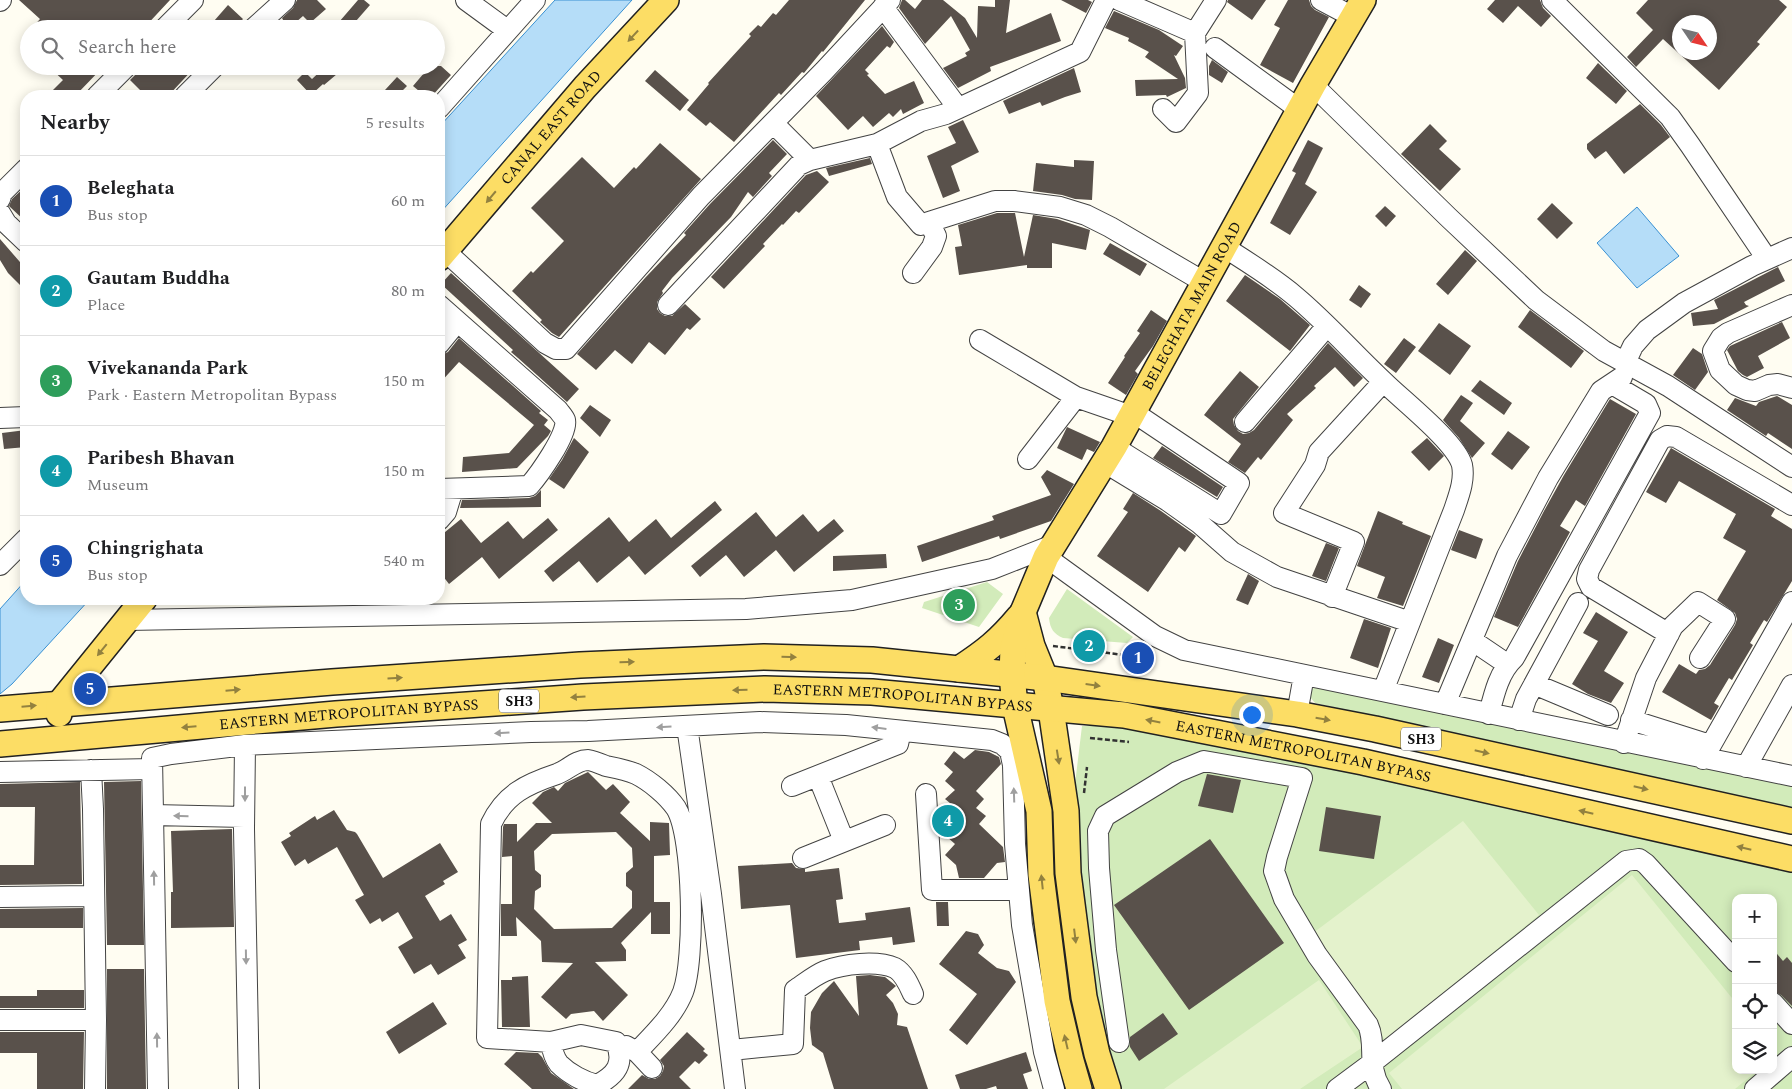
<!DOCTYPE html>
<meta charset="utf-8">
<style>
body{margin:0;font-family:Spectral,serif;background:#f2f2f2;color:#202124}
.controls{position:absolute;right:15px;bottom:15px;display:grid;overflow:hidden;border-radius:10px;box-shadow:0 2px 12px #0003}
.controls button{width:45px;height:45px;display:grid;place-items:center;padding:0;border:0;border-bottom:1px solid #e0e0e0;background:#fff;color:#202124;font:25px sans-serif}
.compass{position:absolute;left:1672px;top:15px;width:45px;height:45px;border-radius:50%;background:#fff;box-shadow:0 2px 12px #0003;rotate:125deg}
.you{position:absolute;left:1251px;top:714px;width:18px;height:18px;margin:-12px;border:4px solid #fff;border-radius:50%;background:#1a73e8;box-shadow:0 0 0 8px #1a73e833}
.badge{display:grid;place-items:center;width:32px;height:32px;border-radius:50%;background:#0b8043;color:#fff;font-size:16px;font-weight:700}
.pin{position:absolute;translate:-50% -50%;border:2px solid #fff;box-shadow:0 1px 5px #0006}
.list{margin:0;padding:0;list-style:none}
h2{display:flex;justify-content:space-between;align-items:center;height:65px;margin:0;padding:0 20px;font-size:21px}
h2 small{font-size:16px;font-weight:400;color:#757577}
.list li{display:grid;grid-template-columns:32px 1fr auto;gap:15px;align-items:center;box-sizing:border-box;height:90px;padding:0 20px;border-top:1px solid #e0e0e0}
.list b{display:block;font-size:19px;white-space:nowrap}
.list p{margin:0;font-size:16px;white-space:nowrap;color:#757577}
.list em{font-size:16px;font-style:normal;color:#757577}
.icon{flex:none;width:28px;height:28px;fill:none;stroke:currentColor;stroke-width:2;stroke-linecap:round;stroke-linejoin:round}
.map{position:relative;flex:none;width:1792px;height:1089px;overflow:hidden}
.search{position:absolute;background:#fff;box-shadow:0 2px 12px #0003;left:20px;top:20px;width:425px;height:55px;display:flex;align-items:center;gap:12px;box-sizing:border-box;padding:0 18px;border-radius:28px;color:#757577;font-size:19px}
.panel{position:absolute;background:#fff;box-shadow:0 2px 12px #0003;left:20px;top:90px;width:425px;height:515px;border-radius:20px}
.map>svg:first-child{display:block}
</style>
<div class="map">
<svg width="1792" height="1089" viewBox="0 0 1792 1089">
<rect width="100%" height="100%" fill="#fffdf2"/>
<path fill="#d2ebba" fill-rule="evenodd" d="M987,582l16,12 -24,33 -57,-19 2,-6z
M1067,589l66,48 -6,6 -64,-5c-9,-4 -13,-9 -14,-20z
M1317,687l475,99v24l-477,-107 -5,-6 1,-8z
M1082,726h42l160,27 508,112v224h-675l-24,-83 -21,-197zM1736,898h37v172h-37z
M1056,881l3,3 9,87 5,30 24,88h-6l-20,-69 -17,-137z"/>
<path fill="#e4f2cc" d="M1463,821l76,94 -154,125 -72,-107z
M1632,875l104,128v67h22l-23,19h-333l-13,-16z
M1319,980l44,67 -63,42h-136z"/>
<path fill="#b5ddf8" stroke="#3990d2" d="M555,0h77l-193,214v-87z
M1637,207l42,49 -42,32 -40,-45z
M26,580v19h64l-78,85 -12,10v-85z"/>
<path fill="#59514b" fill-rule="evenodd" d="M19,0h151l-27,29h-112l9,-10z
M297,0h20l9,9 -16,14 -7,-7 -15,13 -6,-11 11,-10z
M358,0h6l6,5 -21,24h-16z
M789,0h76l-42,52 -1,-1 -18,22 -2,-1 -21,23 -2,-2 -45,49 -24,-20 -4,4 -19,-16 22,-26 -1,-1 43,-47 -2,-2 9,-9 3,2 12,-14 3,2z
M902,0h3l10,9 7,-9h21l22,18 12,20 1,-32 17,1v-7h15l-4,33 45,-20 10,28 -71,26 1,4 -33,17 -15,-20 24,-12 -2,-3 5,-3 -19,-34 -26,28 -26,-36z
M1061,0h27l4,2 -6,11z
M1228,0h38l-14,20 -25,-18z
M1288,0h21l2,6 4,4 14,7 -36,66 -33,-18 20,-37 -6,-3z
M1495,0h45l3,8 8,8 -10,11 -23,-21 -15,17 -16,-14z
M1648,0h131l8,7 -30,35 3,2 -41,46 -56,-51 -27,28 -9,-10 26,-27 -17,-17zM1680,22h30v30h-30z
M228,5l15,14 -9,10h-27z
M1114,11l45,19 24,16 -7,10 -2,-1 11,23 1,10 -19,9 -1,-2 -30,1 -1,-16 43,-1 -33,-22 4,-5 -21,-11 1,-3 -24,-10z
M882,26l12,16 -4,6 -3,-2 -22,24 4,4 -2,1 18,19 29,-13 10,22 -21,11 -2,-5 -8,8 -4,-4 -16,14 -10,-11 -15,14 -32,-34z
M1212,60l16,12 -6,11 -13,-8v-9z
M1598,63l29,28 -11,13 -30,-26z
M48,66h56l-29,30h-28l16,-16z
M139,66h12l8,8 8,-8h29l-28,30h-22l-16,-16 6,-6z
M326,66h4l7,8 -13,11 -1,-1 -12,11 -14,-15 8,-8 7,7z
M430,66h11l10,9 -19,21h-7l-12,-10z
M1074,68l7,24 -16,5 -23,9 -2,-4 -31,12 -6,-13z
M655,70l34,30 -9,11 -35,-30z
M397,77l10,9 -10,10h-5l-7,-6z
M1640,104l21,21 9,12 -46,37 -18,-23 -11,8 -8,-10v-5z
M963,120l16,32 -28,14 9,25 -17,7 -16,-42 29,-13 -8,-16z
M1430,124l17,17 -8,8 22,20 -21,22 -39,-37z
M773,140l14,14 -18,19 3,3 -19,21 -5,-5 -17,25 -59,61 -10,13 1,2 -6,9v7l3,4 5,3h7l13,-12 16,15 -11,11 -3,-2 -22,27 -16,-13 -17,22 -17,-14 -19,20 -19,-16 68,-76 41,-43 -2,-2 26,-29z
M1308,140l15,8 -18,36 12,8 -27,43 -20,-12 26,-50 -4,-2z
M660,143l41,36 -142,158 -7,-4 -12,-11 2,-2 -30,-29 19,-20 2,2 31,-32 -33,-33 51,-51 32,31 20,-21 2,2z
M870,158l2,6 -43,12 -3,-8z
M1074,160l20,1 -2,39 -17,-1 -13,-4 -29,-4 3,-28 38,4z
M817,171l12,11 -30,31 -3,-2 -13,14 -1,-1 -19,20 2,2 -41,43 -13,-12 95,-102z
M26,186v36l-17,-16 3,-7z
M1552,203l21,20 -16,16 -20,-20z
M1385,206l11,10 -10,11 -11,-11z
M997,213h18l9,44 9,-42 24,4 33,11 -4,20 -34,-7v25h-25v-3l-68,10 -4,-28 7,-1 -4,-21z
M0,239l26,30v22l-18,-18 -8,-13z
M1110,243l37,21 -7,12 -37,-22z
M1465,250l12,11 -29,34 -12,-11z
M1778,267l7,14 -41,21 2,3 3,1 -35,18 -21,2 -2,-13 27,-4 -4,-9z
M451,273l128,116 -12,13 -49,-44 -7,-6 2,-2 -72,-66z
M1245,275l35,24 30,26 -20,26 -64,-50z
M1359,285l12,9 -10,14 -12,-8z
M1151,310l16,11 -14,25 -18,25 3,3 -12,21 -18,-12 17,-26 -1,-1 16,-23 -3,-2z
M1530,310l54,41 -13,17 -53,-41z
M1782,322l8,16 -32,18 6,12 -17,9 -4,-2 -5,-4 -11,-21 3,-4z
M1439,323l32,23 -21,29 -32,-24z
M459,338l82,73 -2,2 9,7 -4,5 7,6 -3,5 -31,32 -55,4 1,-15 46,-4 25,-28 -75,-63 -20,22v-28l9,-4z
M1404,338l12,9 -20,26 -12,-9z
M1328,343l35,35 -9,9 -19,-20 -21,19 2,2 -29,26 6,6 -32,40 -3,-3 -13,16 -17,-11 13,-18 -37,-29 11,-14 25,-30 19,16 -26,32 1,6 4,6 5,3 6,-1 5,-3z
M1693,348l9,6 6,18 -13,18 -22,-15z
M1480,380l32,23 -8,12 -33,-24z
M1461,395l12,8 -13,18 25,22 -13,15 -13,-20 -16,-18z
M1777,396l15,9v44l-24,-16 -2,3 -39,-26 8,-12 21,8 3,-4z
M1610,399l26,15 -51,92 -9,-6 -16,26 10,6 -52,95 -24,-10 24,-56 26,-50 20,-36z
M590,405l21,15 -11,17 -20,-19z
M1067,427l33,15 -6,10 -7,-3 -5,11 -25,-12z
M26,430v17l-22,2 -2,-16z
M1508,431l22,16 -18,23 -21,-16z
M574,438l15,14 -25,37 -15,-10 13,-19z
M1427,438l17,18 -15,15 -18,-19z
M1162,446l61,41 -6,10 -64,-39z
M1671,448l104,61 -4,7 21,13v52l-25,41 -3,-2 -14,23 3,2 -21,35 -3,-2 -15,25 5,3 -8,14 -49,-28 17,-28 17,10 3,-4 6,-1 5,-4 25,-40 2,-6 -2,-6 -18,-13 29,-49 -23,-13 13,-24 -57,-33 -13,22 -20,-11z
M1047,470l27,14 -23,37 -51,18 -1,-3 -77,26 -5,-16 77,-26 -2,-4 59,-21 -10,-18z
M541,490v17l-81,1 2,-8 67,-2 6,-2z
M1133,493l28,18 35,25 -11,16 -6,-5 -31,45 -51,-36 31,-44 -5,-3z
M715,501l7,9 -77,65 -16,-19 -32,27 -18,-22 -26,21 -9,-11 65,-54 20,25 27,-23 15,19z
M1378,511l25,11 -1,2 29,12 -28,70 -26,-8 8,-21 -28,-11z
M756,512l20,25 27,-23 15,18 16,-13 10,12 -50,41 -18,-22 -32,27 -18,-22 -26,22 -9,-11z
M548,518l10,12 -59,49 -17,-22 -33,27 -10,-13v-34l22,-18 20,24 27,-22 15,18z
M1459,530l24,9 -7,20 -25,-9z
M1326,543l13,5 -13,33 -14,-5z
M886,554l1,14 -54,3v-15z
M1248,574l11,7 -11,24 -12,-5z
M1596,612l32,20 -24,39 20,12 -13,20 -23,-9 -16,-10 26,-43 -15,-8z
M1364,619l27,9 -13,40 -28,-10z
M1438,638l16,7 -15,38 -17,-6z
M975,750l14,2 10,5 2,7 -25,27 8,8 -8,9 10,8 -7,8 24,23 2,15 -8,1 -13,15h-25l-3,-13 -11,-10 10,-11 -9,-8 9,-9 -9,-9 10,-10 -11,-9 10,-9 -10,-9 8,-9 -9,-8 10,-13 10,8z
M588,772l18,18 7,-6 17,18 -10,11 30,28v-19l19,1 1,32 -16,1v46h16v32h-19v-22l-30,31 5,7v11l-31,1 33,33 -25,26 -9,-10 -23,3 -5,5 -25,-22 32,-34 -31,-1 -1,-21 -25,-24 1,19h-16v-32h11v-48l-10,1 1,-30 1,-3h13v18l19,-19h16l-20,-20 11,-11 11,-5 4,4 7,-8zM616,832l16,16 1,19 -7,6v13l6,5v17l-20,20 -58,1 -20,-20 1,-18 6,-4v-12l-6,-5 -1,-19 18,-17z
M1207,774l34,6 -8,33 -35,-7z
M141,781l3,164h-37l-3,-163z
M80,782l2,102 -82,1v-20h34l1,-58h-35v-23z
M1326,807l55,9 -7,43 -55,-8z
M334,810l13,20 8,2 2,2 26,44 57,-35 18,29 -15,9 2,3 -20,12 15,25 11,-7 16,26 -9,5 8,13 -28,17 -7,-11 -17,10 -16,-27 15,-9 -15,-26 -16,10 -2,-4 -10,6 -15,-24 9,-5 -27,-48 -29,17 -3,-5 -10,7 -14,-24 10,-6 -2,-3 26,-17 2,4z
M232,829l2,98 -63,1v-36h2l-2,-61z
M1210,839l74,104 -95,67 -75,-105z
M792,863l4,5 9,1v3l34,-4 4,31 -7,1 3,23 27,-3 -1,-7 45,-6 5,35 -22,3 -1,-8 -33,4 1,9 -64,8 -6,-53 -49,4 -3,-43z
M936,902h12l1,24h-12z
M83,908v20h-83v-19z
M966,931l12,3 6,11 -6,8 19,15 12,3 7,11 -49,63 -18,-15 28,-36 -38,-30z
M1773,949l10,12 4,-4 5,6v43l-11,-11 -8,-4z
M107,969h37l2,120h-39z
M870,975l15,2 11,9 -10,9 7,8 5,11 -1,11 10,2 21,62h-94l-11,-36 -11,-8 -2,-17 1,-16 11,-19 12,-12 25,35 -3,-40z
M528,976l2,51h-28l-1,-47h11v-3z
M37,990h47v18h-84v-12h37z
M433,1002l14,22 -48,30 -13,-22z
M1163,1013l15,21 -39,27 -9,-14v-10z
M0,1032h84l-1,57h-46v-36h-37z
M687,1032l18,17 -2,2 5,4 -9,9 -4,-3 -16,16 12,12h-63l14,-14 7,4h6l5,-3 3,-5 1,-5 -4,-6z
M516,1052l22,1 4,4 9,16 23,16h-42l-28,-25z
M1026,1052l6,19 -9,3 5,15h-31l-1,-3 -10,3h-26l-5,-14z"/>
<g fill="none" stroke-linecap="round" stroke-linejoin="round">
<g stroke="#434343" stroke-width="22">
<path id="minor" d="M466,0l41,30
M1119,0l76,33 21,-33
M1321,0l32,17
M1552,0l118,117 20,28 77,114
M0,1l1,-1
M883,7l75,101
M164,29l29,-29
M253,29l32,-29
M1215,48l85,62
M1313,85l135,132 88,83 68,51 64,35 124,81
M97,96l30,-30
M185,96l30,-30
M439,108l96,-108
M1163,109l13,13 22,-29 -3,-60
M773,123l37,37
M877,144l20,53 24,28
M0,199l2,-6 24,-24
M0,213l6,10 20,19
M1224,247c25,16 50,31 72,50 31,26 58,57 88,85 18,18 72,60 78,83 3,15 -3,30 -8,45l-71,181
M445,251l100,92 11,6h10l135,-153 123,-125 66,-71
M913,273l19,-26 4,-11 -7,-14 66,-21h19l46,6 26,8 24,12 94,55
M439,305l119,105c2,3 6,7 7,10 4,13 -27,56 -36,66l-90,3
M668,305l131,-140 11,-5 67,-16 44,-23 25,-7 134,-62 26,-52
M1792,305l-64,28 -7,5 -8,13 7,19 16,15 11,5 8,1 14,-6 9,-1 14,4
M980,340l96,57
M439,344l18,-22
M1625,363l8,-17 14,-16 37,-27 68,-37 40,-18
M0,418l26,-1
M1245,422l82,-96
M1114,447l107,67 18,-31 -106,-71
M1028,459l48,-62 55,19
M1104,462l64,39 31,22 33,29 45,25 133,45
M439,520l7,-8 7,-23
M1046,557l109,79 29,14 608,126
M0,565l26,-26
M1332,597l22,-55 -70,-29 31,-48 4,-13 64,-70
M127,620l619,-11 106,-9 140,-31 61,-24
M1669,634l-78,-47 -4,-8 2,-9 71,-130 7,-4 9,1 116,68
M1473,641l34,23
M1534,684l74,31
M1445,704l62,-148 41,-78 53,-87 21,-14
M1297,714l7,-39
M1489,714c5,-20 10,-42 25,-56l136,-245 -4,-9 -34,-20
M1519,720l7,-21 52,-96
M1631,720l79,25
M687,726l24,168 24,195
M1624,743l22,-65 27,-52 25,-24 27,17 -25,39
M245,745l-1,84 5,260
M1703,759l89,-157
M1746,767l46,-82
M91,770l2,39 3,211 -1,69
M0,772l152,-3
M818,776l26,65
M792,786l106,-42 3,-13
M926,794l6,96h87
M153,815l91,2
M803,858l82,-33
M0,897l93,-1
M1773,1003l19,21
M0,1020h96
M551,1042c1,7 3,16 8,22 10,10 25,18 38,21 19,-10 28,-21 19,-43l-35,-7 -30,7 -64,-4 4,-214c14,-30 36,-40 66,-50 11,-4 19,-14 31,-14 6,1 13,4 18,6 10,2 21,4 30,8 14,7 31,21 40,34 18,29 19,152 7,184 -9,23 -29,42 -46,60
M1119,1042l-13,-92 -7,-82 -1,-37 7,-15 72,-44 27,-11 98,17 -25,79 -3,14 10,28 33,56 51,70c9,20 -2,41 13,64
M626,1046l11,6 15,16
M731,1050l62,-6 2,-54c9,-6 20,-15 30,-19 18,-7 52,-11 70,-3 9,5 14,17 18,26
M158,1089l-6,-331 19,-4 74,-9 286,-13 57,-1 172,-9 86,3 146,15 10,4 8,7 3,14 2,79 7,81 22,127 10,37
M1337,1089l35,-26 254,-202 13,-2 7,5 90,98
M1755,1089l37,-32"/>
</g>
<g stroke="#212121" stroke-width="28">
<g id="major">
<path id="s1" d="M439,258l146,-171 81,-87"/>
<path d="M1023,612l9,34 13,32 6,31 15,102 2,62 16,124 13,57 11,35"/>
<path d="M959,669c26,-17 40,-28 60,-52"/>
<path d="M0,709l332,-27 248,-17 184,-8 108,3 173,18 252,36 78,15 417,92"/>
<path d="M59,714v-10l85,-105"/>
<path id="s2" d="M0,744l336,-30 247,-17 182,-8 107,3 252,23 239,47 429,97"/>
<path id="s3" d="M1079,1089l-8,-28 -14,-60 -16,-126 -2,-64 -24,-105 -3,-31 1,-27 10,-36 23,-55 68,-110 199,-362 50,-85"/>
</g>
</g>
<path stroke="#323232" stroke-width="2.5" stroke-dasharray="5 2.5" stroke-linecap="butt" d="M1053,646l79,10h11v-7
M1090,738l39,4
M1084,793l3,-26"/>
<use href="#minor" stroke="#fff" stroke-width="20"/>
<use href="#major" stroke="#fcdd65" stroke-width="25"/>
</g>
<defs><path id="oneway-solid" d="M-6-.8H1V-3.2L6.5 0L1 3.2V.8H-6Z" transform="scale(1.25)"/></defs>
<g fill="#92813f">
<use href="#oneway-solid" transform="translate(633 36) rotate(133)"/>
<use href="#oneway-solid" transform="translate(491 197) rotate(130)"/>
<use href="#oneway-solid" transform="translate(102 650) rotate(129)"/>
<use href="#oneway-solid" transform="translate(789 657) rotate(2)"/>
<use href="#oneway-solid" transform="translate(627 662) rotate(-2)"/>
<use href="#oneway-solid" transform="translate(395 678) rotate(-4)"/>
<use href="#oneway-solid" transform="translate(1093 685) rotate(8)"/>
<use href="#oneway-solid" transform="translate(233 690) rotate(-5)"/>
<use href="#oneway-solid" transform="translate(740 690) rotate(178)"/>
<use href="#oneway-solid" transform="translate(578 697) rotate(176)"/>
<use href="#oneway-solid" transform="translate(29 706) rotate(-5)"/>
<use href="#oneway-solid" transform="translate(1323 719) rotate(10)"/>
<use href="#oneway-solid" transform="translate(1153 721) rotate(-169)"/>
<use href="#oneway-solid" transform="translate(189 727) rotate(175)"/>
<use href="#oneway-solid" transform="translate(1482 752) rotate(13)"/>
<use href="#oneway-solid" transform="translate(1058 757) rotate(81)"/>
<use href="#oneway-solid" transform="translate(1641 788) rotate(13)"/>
<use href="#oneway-solid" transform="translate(1586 812) rotate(-167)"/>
<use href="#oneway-solid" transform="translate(1744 848) rotate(-167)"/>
<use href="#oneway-solid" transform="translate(1042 882) rotate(-96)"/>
<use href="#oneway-solid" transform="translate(1075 936) rotate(83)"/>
<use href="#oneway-solid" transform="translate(1066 1042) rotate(-103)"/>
</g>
<g fill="#9f9f9f">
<use href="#oneway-solid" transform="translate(664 727) rotate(177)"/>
<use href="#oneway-solid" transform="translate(879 728) rotate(-173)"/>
<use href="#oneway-solid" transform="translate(502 733) rotate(177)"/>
<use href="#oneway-solid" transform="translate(245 794) rotate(90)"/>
<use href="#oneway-solid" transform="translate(1014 795) rotate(-92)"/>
<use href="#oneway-solid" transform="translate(181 816) rotate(-179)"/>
<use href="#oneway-solid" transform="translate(154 878) rotate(-91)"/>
<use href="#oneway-solid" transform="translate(246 957) rotate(89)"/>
<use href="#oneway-solid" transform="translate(157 1040) rotate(-91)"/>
</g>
<g text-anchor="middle" stroke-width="5" stroke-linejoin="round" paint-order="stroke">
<g fill="#fff" stroke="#585858" stroke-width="1">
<rect x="499" y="689.5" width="40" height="23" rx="4"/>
<rect x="1401" y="727.5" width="40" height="23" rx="4"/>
</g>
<g font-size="14" font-weight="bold" fill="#101010">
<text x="519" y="706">SH3</text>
<text x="1421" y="744">SH3</text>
</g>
<g font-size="15" fill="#101010" stroke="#fff">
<text dy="5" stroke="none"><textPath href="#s1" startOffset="172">CANAL EAST ROAD</textPath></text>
<text dy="5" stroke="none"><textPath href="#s3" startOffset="835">BELEGHATA MAIN ROAD</textPath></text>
<text dy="5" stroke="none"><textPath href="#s2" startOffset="905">EASTERN METROPOLITAN BYPASS</textPath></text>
<text dy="5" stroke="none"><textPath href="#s2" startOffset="350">EASTERN METROPOLITAN BYPASS</textPath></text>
<text dy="5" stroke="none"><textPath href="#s2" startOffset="1310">EASTERN METROPOLITAN BYPASS</textPath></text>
</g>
</g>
</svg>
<div class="controls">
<button>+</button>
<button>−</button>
<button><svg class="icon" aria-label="locate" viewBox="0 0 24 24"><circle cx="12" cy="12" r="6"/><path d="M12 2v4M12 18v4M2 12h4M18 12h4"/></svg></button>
<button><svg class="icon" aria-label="layers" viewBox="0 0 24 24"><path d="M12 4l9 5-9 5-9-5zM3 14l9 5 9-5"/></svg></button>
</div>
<svg class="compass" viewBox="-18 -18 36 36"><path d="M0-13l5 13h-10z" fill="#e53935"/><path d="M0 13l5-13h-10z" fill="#757577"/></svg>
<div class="you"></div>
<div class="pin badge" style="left:1138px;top:658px;background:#1a4fb4">1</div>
<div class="pin badge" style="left:1089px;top:646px;background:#0f9aa8">2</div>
<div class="pin badge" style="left:959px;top:605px;background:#2e9e5b">3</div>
<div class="pin badge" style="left:948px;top:821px;background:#0f9aa8">4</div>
<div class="pin badge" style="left:90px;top:689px;background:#1a4fb4">5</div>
<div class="search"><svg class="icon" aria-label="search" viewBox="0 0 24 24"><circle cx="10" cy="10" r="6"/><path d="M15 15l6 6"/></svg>Search here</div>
<section class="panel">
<h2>Nearby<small>5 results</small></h2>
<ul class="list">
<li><span class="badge" style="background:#1a4fb4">1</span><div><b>Beleghata</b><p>Bus stop</p></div><em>60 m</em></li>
<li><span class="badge" style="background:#0f9aa8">2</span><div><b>Gautam Buddha</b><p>Place</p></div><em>80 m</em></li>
<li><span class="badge" style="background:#2e9e5b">3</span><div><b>Vivekananda Park</b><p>Park · Eastern Metropolitan Bypass</p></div><em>150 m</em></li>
<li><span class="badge" style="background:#0f9aa8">4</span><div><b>Paribesh Bhavan</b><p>Museum</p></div><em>150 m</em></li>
<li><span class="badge" style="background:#1a4fb4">5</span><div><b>Chingrighata</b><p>Bus stop</p></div><em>540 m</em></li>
</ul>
</section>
</div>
